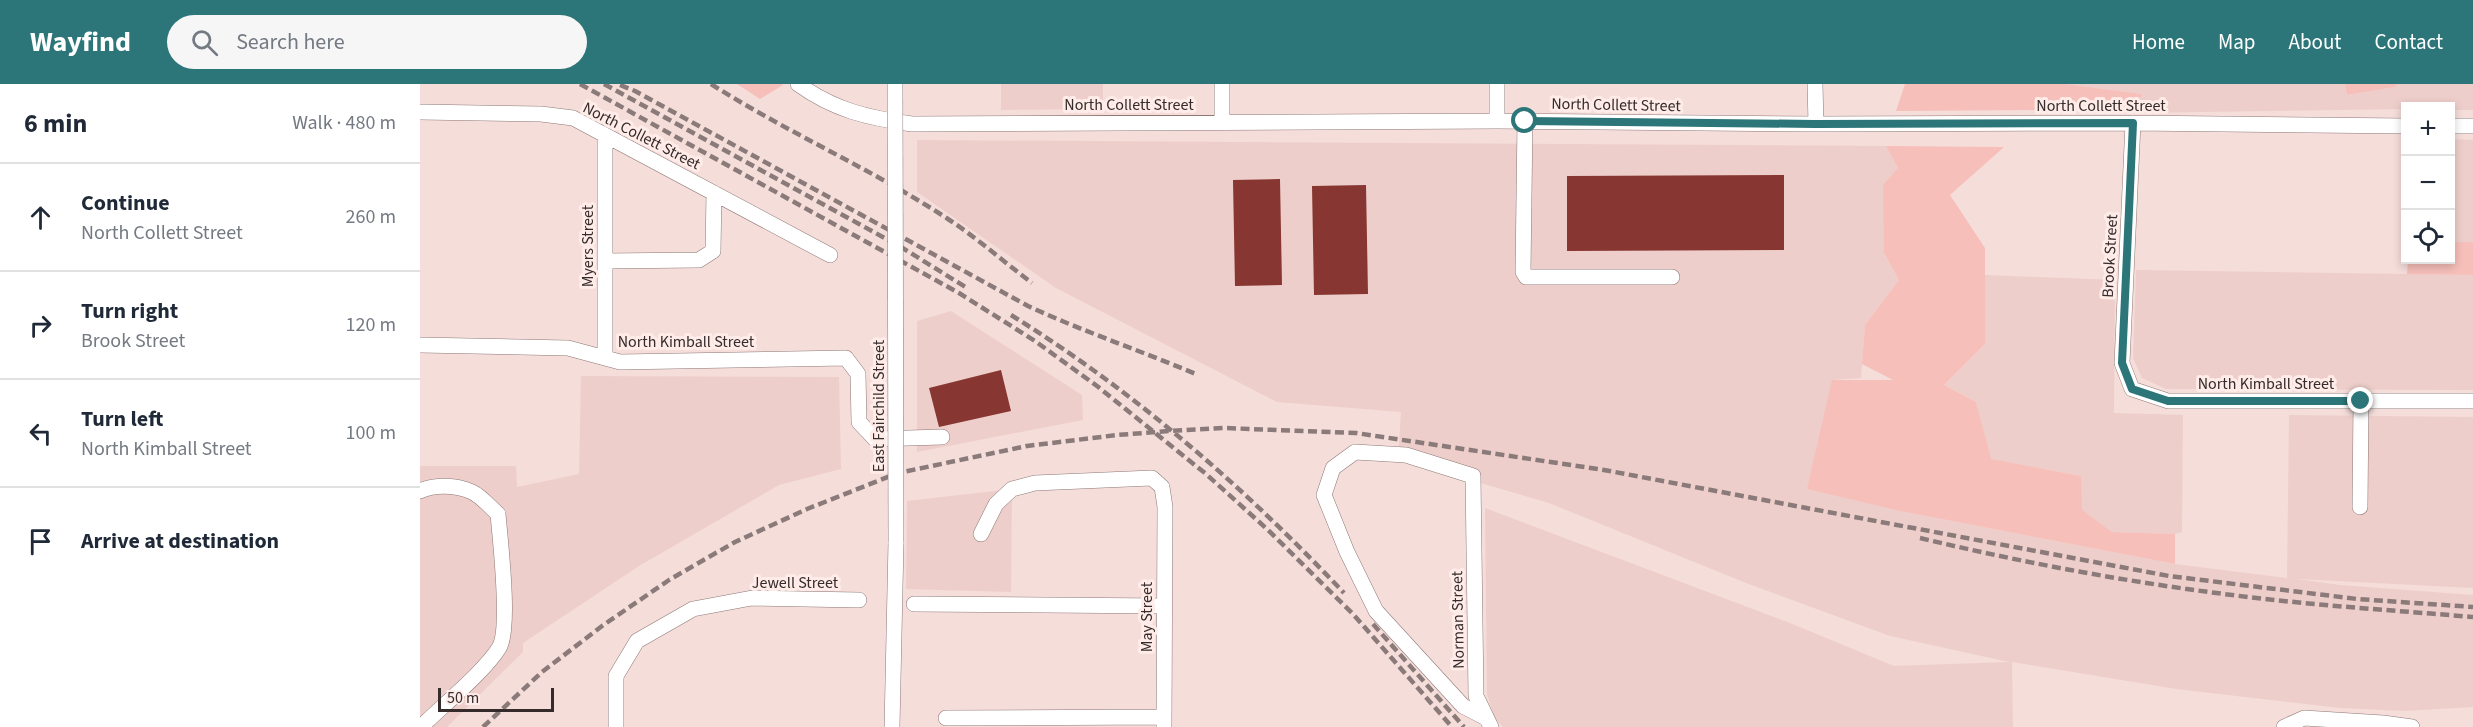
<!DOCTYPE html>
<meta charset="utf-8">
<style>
body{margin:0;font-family:"Source Sans 3",sans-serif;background:#f6f6f7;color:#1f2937}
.controls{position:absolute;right:18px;top:18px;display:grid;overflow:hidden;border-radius:0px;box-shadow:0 3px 9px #0003}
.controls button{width:54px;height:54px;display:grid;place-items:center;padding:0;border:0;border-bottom:2px solid #e0e1e3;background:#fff;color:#1f2937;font:30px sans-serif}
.scale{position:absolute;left:18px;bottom:15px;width:116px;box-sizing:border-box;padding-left:6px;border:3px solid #342b2a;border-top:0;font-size:16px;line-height:21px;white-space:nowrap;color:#342b2a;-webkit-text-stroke:4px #ffece9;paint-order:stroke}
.stop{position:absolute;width:18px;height:18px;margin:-14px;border:4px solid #2c7679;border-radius:50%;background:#fff}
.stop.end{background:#2c7679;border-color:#fff;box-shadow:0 2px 6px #0008}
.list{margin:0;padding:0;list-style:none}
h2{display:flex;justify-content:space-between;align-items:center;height:78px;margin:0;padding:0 24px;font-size:26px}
h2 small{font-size:20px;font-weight:400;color:#747a83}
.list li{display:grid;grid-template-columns:39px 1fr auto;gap:18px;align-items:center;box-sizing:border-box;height:108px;padding:0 24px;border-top:2px solid #e0e1e3}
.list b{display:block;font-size:22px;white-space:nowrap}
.list p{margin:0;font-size:20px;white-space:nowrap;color:#747a83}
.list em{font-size:20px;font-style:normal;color:#747a83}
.icon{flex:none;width:33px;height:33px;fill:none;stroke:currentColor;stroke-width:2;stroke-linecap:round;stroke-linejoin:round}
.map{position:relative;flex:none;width:2053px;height:643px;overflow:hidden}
header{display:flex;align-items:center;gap:36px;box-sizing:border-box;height:84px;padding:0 30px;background:#2c7679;color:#fff}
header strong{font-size:28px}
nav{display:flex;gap:33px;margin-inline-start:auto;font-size:21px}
.search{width:420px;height:54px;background:#f6f6f7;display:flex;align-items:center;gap:15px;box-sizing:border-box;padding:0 21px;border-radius:33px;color:#747a83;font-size:22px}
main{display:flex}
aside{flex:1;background:#fff}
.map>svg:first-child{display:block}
</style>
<header>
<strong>Wayfind</strong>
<div class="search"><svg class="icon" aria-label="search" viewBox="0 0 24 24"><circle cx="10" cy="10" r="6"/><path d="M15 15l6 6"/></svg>Search here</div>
<nav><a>Home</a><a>Map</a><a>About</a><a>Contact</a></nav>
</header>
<main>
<aside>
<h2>6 min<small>Walk · 480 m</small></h2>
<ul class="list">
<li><svg class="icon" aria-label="ahead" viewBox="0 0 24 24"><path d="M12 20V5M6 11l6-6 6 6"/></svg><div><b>Continue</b><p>North Collett Street</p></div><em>260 m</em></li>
<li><svg class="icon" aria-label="right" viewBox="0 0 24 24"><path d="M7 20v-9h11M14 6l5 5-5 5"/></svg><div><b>Turn right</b><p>Brook Street</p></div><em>120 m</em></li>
<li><svg class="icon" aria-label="left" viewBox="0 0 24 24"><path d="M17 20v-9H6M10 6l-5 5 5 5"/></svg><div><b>Turn left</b><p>North Kimball Street</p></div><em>100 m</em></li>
<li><svg class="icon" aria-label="arrive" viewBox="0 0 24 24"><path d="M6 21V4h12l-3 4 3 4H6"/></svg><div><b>Arrive at destination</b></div></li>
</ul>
</aside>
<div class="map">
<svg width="2053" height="643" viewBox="0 0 2053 643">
<rect width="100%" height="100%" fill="#f5ddda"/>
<path fill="#eececa" d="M581,0h102v25l-102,1z
M1646,0h279l2,11 48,-8 3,-3h75v26h-22l-1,-4h-44l-1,3 -272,4 9,-19z
M2030,55l23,1v102h-22z
M497,56l969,6 12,22 -14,85 15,27 -34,45 -4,53 -29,2 73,132 270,52 112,14 2,-163 184,2v171l-176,-9 43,6 133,10v112l-68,4 -65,-3 -164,-19 -164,-27 1,65h-510l-9,-10 -7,-23 -2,-186 305,115 104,43 115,-4 -119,-26 -144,-53 -197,-80 -151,-44 3,-47 -124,-10 -221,-114 -139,-96z
M1716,186l337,5v115l-307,-1 -24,-11 -9,-20z
M1565,191l130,5 -1,133 69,2 -1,117 -7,2 -63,-2 -31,-22v-34l-91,-17 -14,-57 -32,-17 41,-41z
M531,227l131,84 1,25 -166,32v-131z
M161,292l258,1 2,92 -62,16 -140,81 -116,77v9l-76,75h-27v-261h96l1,21 62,-13z
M592,405l-1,103 -105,-3 1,-88z"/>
<path fill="#f7bfb9" d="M317,0h44l2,1 -23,14z
M1485,0h161l76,10 -9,19 -63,-11 -30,8 -144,1z
M1925,0h53l-3,3 -48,8z
M1466,62l118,1 -54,48 35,53v96l-41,41 32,17 15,57 90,17 1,34 30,22 63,2v30l-270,-52 -98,-23 25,-109h61l-31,-16 3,-39 34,-45 -15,-27 -1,-68 15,-17z
M2031,158h22v33l-66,-1 1,-14h42z"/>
<path fill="#873631" d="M1364,91v75l-217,1v-75z
M860,95l2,106 -47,1 -2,-106z
M946,101l2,109 -54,1 -2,-109z
M581,286l10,41 -72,16 -10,-39z"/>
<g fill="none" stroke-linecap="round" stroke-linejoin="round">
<g stroke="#8d7876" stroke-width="16">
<path id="minor" d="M378,0c36,26 70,34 114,40l585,-3 319,3 317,-1 273,3
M802,0v38
M1395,0l1,40
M0,28l121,2 32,4 257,137
M1077,37v-37
M1105,37l-2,151 3,5h146
M1713,39l-11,240 10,26 36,12h305
M2030,42h23
M185,177l94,-1 14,-9 1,-58
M0,261l148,3 52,14 226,-4 12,16 1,48 16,17 67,-2
M185,274v-223
M0,407c15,-7 37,-6 52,1 9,4 18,15 26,22 2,25 13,115 1,134 -16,25 -56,57 -78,79
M1940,423l1,-106
M561,450l15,-30 16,-15 23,-6 117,-5 10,9 3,20 -1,220
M494,520l250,2
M526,634l218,-1
M1066,634l-23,-12 -87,-95 -29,-59 -23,-57 9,-27 22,-16 51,3 67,21 3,220 15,31
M196,643v-51l21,-35 56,-32 59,-11 107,2
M472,643l4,-185
M1864,643l20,-9 79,5 29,4"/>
</g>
<use href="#minor" stroke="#fff" stroke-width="15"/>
<path stroke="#8a7a79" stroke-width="4.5" stroke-dasharray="9 4.5" stroke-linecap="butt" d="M160,0l379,209 76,48 62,45 109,88 61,55 86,85 99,113
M184,0l297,163 66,41
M291,0c77,49 161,85 237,135 29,19 56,43 84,64
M200,1l15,6 393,215c56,26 114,45 170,69
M591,231c123,76 234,173 333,278
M1500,454c100,24 202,43 304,56 83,11 166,16 249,23
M953,540l91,103
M63,643l59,-55 60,-46 67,-46 66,-38 72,-33 91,-36 129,-27 90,-11 53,-4 54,-3 132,5 248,37 565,106 188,23 116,8"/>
<g stroke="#8d7876" stroke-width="16" stroke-linecap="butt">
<path id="minor-bridge" d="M475,0l1,458"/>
</g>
<use href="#minor-bridge" stroke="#fff" stroke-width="15"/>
</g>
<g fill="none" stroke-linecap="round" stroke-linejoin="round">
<path stroke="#2c7679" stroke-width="8" d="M1105,37l290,3 318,-1 -11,240 10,26 36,12h193"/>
</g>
<g text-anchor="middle" stroke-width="6" stroke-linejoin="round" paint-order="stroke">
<g font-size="16" fill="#342b2a" stroke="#ffece9">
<text x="709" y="26">North Collett Street</text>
<text transform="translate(1196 20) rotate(1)" y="6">North Collett Street</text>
<text x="1681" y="27">North Collett Street</text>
<text transform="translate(222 51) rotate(27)" y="6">North Collett Street</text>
<text transform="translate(167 162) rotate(-90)" y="6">Myers Street</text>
<text transform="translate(1689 172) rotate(-87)" y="6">Brook Street</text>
<text x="266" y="263">North Kimball Street</text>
<text x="1846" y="305">North Kimball Street</text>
<text transform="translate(458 322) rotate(-90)" y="6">East Fairchild Street</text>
<text x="375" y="504">Jewell Street</text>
<text transform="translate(726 533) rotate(-90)" y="6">May Street</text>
<text transform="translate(1037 536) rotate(-91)" y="6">Norman Street</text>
</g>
</g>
</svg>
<div class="controls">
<button>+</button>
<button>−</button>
<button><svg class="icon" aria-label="locate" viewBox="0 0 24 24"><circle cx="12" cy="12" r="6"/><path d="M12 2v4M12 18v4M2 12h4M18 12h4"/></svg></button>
</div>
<div class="scale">50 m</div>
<div class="stop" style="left:1105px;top:37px"></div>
<div class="stop end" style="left:1941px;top:317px"></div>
</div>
</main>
